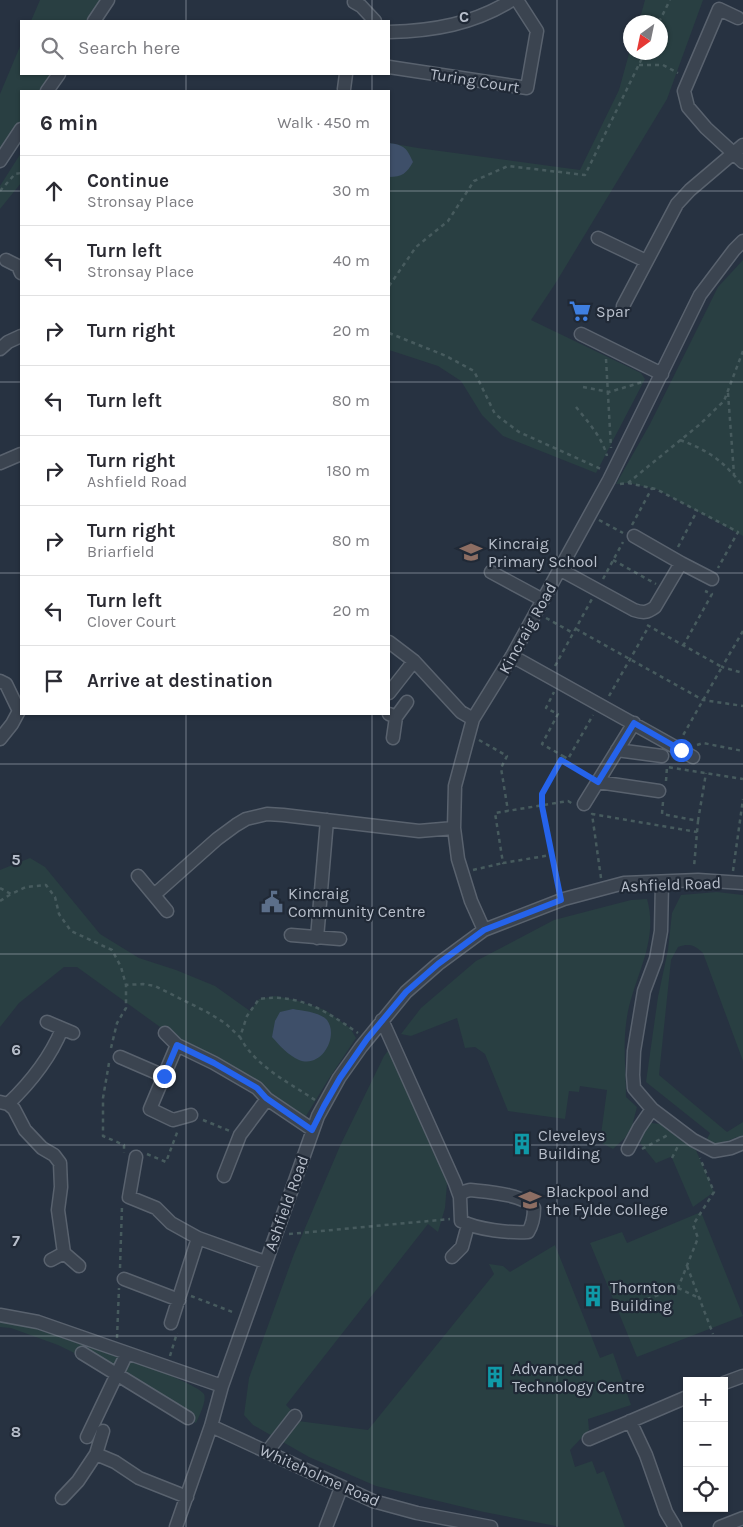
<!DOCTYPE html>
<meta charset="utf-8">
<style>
body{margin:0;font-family:Karla,sans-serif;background:#f2f2f3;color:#2b2b33}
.controls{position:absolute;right:15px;bottom:15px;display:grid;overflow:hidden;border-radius:0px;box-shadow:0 1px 4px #0004}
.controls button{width:45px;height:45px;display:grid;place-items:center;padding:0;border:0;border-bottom:1px solid #e1e1e2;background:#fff;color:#2b2b33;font:25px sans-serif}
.compass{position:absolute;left:623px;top:15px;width:45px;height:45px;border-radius:50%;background:#fff;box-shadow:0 1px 4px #0004;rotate:213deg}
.stop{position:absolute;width:15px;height:15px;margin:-11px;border:4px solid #2563eb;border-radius:50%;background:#fff}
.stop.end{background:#2563eb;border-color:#fff;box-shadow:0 1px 5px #0008}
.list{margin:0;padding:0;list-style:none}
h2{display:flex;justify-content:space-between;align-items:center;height:65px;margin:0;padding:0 20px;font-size:21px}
h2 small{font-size:16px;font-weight:400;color:#7c7c81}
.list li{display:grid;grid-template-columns:32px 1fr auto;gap:15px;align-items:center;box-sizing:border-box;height:70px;padding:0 20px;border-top:1px solid #e1e1e2}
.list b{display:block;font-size:19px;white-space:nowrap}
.list p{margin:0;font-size:16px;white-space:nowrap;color:#7c7c81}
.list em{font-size:16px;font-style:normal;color:#7c7c81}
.icon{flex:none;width:28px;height:28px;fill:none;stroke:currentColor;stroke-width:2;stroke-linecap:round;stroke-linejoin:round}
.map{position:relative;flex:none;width:743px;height:1527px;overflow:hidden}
.search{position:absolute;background:#fff;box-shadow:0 1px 4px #0004;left:20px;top:20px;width:370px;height:55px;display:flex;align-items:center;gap:12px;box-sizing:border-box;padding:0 18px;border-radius:0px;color:#7c7c81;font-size:19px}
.panel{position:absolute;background:#fff;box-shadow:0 1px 4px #0004;left:20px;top:90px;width:370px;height:625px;border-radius:0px}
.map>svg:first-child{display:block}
</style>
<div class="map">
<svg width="743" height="1527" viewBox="0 0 743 1527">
<rect width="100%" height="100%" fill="#273241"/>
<path fill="#293f42" d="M40,0h68l-14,21h-63z
M645,0h58l-36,99 -112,185 -24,36 110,53 4,6 -49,94 -93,-37 -21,-21 -21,-34 -23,-15 -49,-16v-207l29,5 162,22 39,-80 11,-40v2h30v-30h-21z
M21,44v30h38l-12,17h-26v38l-21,32v-67z
M21,153v30l-21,26v-23z
M743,260v276l-87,-47 -28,-6 -12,1 34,-60 68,-137z
M30,858l15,9 55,67 39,24 37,12 39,16 35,25 9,-12 16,-3 20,4 30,10 25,18 6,10 -28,42 -25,41 -136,-89 -90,-65h-13l-45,36 -19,24v-157z
M717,892l26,3v166l-40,-108c-9,-8 -13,-10 -25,-6l-7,13 -12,115 68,57 16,-10v15h-6l-19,8 -12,-4 4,-8 -64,-51 12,-85 10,-47 4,-37 9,-18z
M647,899c13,45 -16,81 -21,125 -3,24 0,49 0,73l11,10 -5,19 -7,12 -12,11 -13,-7 7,-52 -27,-4 -1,6 -10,-1 -4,28 -57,-8 -23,-57 -10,-7 -10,1 -8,-30 -46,18 -10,-2 20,-26 55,-47 78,-41 77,-20z
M390,1048l44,106 4,4 9,25 -2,25 -7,24 -10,-8 -142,181 6,6 6,10 70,9 126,-156 -5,-10 14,2 7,6 45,-27 45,113 13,-5 18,52 -43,14 1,11 -19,20 5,17 17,-6 5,13 7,-3 21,56h-64l-77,-15 -108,-26 -67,-29 -56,-32 -9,-10 5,-37 45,-124 46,-108 44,-90z
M651,1123l10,1 34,24 19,44 -21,15 -21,-49 1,-2 -17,7 -16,-20 6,-14z
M701,1212l42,104 -106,41 -47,-114 32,-11 5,11z
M0,1322c14,1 28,4 41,7 22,6 156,52 163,65 3,7 -5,22 -8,29l-79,-49 -59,-29 -47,-17 -11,-1z"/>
<path fill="#3e4f69" d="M389,143c15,2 18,5 24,19 -6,11 -11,15 -24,15z
M293,1009c10,2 27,3 34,11 12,16 -5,49 -28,40 -11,-5 -19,-14 -27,-23l3,-16 5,-9z"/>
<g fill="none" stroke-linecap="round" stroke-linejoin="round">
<g stroke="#59626e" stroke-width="15">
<path id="minor" d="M355,0l-1,2 7,4 14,15
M738,18l-19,-9 -35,82 4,16 18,21 37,34
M94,21l14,-21
M389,32c44,-1 85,-8 123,-32
M389,67l138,21 10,-57 -20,-31
M344,89l2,-15
M47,91l12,-17
M0,161l21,-32
M598,238l48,23
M6,260l12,6 3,7
M623,306l54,-102 13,-14 53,-45
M581,334l81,40
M0,349l8,-7 13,-6
M0,463l21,-9
M634,536l47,27
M559,569l75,41c9,3 13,3 21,-3l26,-44 31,16
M491,572l52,28
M389,642l25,19 47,51 12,7
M512,656l181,101
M0,681l6,3 13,27 -7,13 -12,15
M389,693l25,-32
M389,714l7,3 -3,21
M396,717l11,-15
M617,750l45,6
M598,782l61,9
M584,804l50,-81
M138,876l29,35
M662,882l-1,49 -5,28 -12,32 -10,60 -1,24 1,13 18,21 41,31 21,11 17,-3 12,-5
M154,895l63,-56 19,-14 10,-6 21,-5 16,1 136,16 35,-3
M484,930l-13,-29 -13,-42 -4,-31 1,-42 18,-67 39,-63 97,-176 91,-185 34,-45 9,-9
M291,935l49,4
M317,938l10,-118
M382,1020l73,163 5,14 1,24c17,9 48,12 67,11 5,-8 6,-15 6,-24 -10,-14 -47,-16 -64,-18l-7,2 -3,5
M47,1022l26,11
M165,1033l12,12 37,18 43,25 10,11 46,31
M177,1045l-27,64 23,11 18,-5
M120,1057l44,19
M0,1102l8,2 6,5 11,21 17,18 12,7 6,8 1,24 -3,23 6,43 15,13
M8,1104c23,-22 42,-46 54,-75
M628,1149l11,-21 13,-19
M136,1157l-7,40 27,11 15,15 27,15 67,24
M224,1176l16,-41 27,-36
M452,1257l10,-10 6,-22
M51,1260l13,-7
M124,1279l55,21
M0,1315l38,7 184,64
M171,1323l27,-85
M82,1353l106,65
M724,1383l19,-7
M630,1421l16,34 20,57 9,15
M211,1426l162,75 44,12 74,14
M87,1437l40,-84
M589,1439l98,-42
M267,1452l28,-36
M96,1454l7,-23
M62,1498l16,-17 18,-27 19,8 24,16 48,19
M176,1527l35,-101 11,-40 96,-270 21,-38 22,-31 45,-55 32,-28 46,-34 80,-31 60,-16 74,-3 45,3
M326,1527l15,-39
M720,1527l23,-9"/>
</g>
<path stroke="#475b5e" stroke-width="2.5" stroke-dasharray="4 4" stroke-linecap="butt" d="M659,22l11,-22
M639,65h24l15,8
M0,191l15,-17 6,-1
M389,286l27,-39 32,-26 26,-40 34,-15 77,9 60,-123
M389,333l57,23 28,15 21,43 24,18 82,37
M606,359l5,89
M583,387l26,5 34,-10
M728,393l6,81
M576,407c12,15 26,30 31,49
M680,440c30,11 43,21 63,46
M628,483l28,6 82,43 -20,36
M620,484l8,-1 6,-5 65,-53 25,-24 19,-50
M599,520l24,13
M632,525l20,-37
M678,547l19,-36
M613,560l43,24
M603,579l20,-37
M546,618l27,15
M647,625l75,42 -40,70
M576,629l127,71 40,6
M743,631l-21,36 21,6
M683,646l29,-52 -7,-3
M555,666l37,-67
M609,696l40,-70
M479,740l28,16 -6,12 7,43
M697,745l6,-2 40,8
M563,756l5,3 25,-44
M561,760l27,16
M666,781l1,-14 76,12
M663,802l-1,12 36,7 -4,46
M698,821l8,-48
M551,855l-10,-49 1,-12 21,-38 -21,-12 16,-30 -12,-6 8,-16
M473,870l30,-7
M733,871l10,-72
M601,878l-9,-64 105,18
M0,888l11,6 15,-7 20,-2 9,12 4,17 12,17 41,19 9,17 5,18 17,-1 12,2 52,26 18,11 15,14
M559,889l-8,-34 -48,8 -8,-50 73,-12 5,3
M0,901l11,-7
M111,1048l6,-25 9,-15v-23
M109,1063l-6,35v38l21,9v8
M315,1100c-27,-18 -60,-34 -75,-63l7,-21 12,-17c40,-6 67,12 99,34
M203,1120l27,11
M642,1149l26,-14
M147,1154l19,8 12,-32
M672,1158l7,-14
M289,1234l161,-15
M687,1266l26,68
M120,1268l2,-62
M678,1288l23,11
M191,1296l44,17
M617,1310l61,-22 20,-50 -5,-13 21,-33 -14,-34
M117,1338l2,-50
M170,1356l7,-23"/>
<use href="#minor" stroke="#3b4450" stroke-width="12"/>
</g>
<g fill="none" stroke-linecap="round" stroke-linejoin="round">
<path stroke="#2563eb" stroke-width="6" d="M164,1076l13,-31 37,18 43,25 9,10 46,32 12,-24 16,-28 27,-39 39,-47 32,-28 46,-34 77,-30 -19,-94v-12l19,-34 37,22 36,-59 47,27"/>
</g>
<path fill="none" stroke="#b8bfcb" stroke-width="1" stroke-opacity="0.55" d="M186,0v21M372,0v21M557,0v1527M186,74v17M372,74v17M0,191h21M389,191h354M0,382h21M389,382h354M0,573h21M389,573h354M186,714v813M372,714v813M0,764h743M0,954h743M0,1145h743M0,1336h743"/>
<defs>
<g id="supermarket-bare" transform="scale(1.725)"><path d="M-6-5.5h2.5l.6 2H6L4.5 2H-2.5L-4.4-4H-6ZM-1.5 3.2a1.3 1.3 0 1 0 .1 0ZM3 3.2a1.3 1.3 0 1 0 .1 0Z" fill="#3f7fe0" stroke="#202936" stroke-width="2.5" paint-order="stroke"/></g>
<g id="school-bare" transform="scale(1.725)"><path d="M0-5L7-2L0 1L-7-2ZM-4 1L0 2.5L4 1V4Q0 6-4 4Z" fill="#8d6e63" stroke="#202936" stroke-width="2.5" paint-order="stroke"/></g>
<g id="civic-bare" transform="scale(1.725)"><path d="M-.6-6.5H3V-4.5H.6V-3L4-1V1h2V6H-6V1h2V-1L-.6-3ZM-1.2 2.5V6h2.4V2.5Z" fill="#5c6f8a" stroke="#202936" stroke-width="2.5" paint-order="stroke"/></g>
<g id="building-bare" transform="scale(1.725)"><path d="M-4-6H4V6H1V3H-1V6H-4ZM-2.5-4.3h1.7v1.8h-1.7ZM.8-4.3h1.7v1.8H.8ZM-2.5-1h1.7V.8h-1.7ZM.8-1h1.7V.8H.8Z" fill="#0f9aa8" stroke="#202936" stroke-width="2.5" paint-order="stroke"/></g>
<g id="university-bare" transform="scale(1.725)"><path d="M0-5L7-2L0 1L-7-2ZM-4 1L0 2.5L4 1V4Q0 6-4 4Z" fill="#8d6e63" stroke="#202936" stroke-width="2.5" paint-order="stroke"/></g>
</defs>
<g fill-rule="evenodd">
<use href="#supermarket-bare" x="580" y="311"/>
<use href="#school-bare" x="471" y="552"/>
<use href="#civic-bare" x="272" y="902"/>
<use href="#building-bare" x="522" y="1144"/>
<use href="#university-bare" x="530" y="1200"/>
<use href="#building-bare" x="593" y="1296"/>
<use href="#building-bare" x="495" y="1377"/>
</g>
<g text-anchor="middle" stroke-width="4.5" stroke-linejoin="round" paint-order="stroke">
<g font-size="16" fill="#b8bfcb" stroke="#202936">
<text transform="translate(475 80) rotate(9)" y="6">Turing Court</text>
<text transform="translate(527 628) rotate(-61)" y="6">Kincraig Road</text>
<text transform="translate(671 884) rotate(-2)" y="6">Ashfield Road</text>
<text transform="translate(286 1203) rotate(-70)" y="6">Ashfield Road</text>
<text transform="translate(320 1475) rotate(24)" y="6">Whiteholme Road</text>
</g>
<g font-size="16" fill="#b8bfcb" stroke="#202936" text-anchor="start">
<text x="596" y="317">Spar</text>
<text x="488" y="549">Kincraig<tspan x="488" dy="18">Primary School</tspan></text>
<text x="288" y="899">Kincraig<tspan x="288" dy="18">Community Centre</tspan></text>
<text x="538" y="1141">Cleveleys<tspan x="538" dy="18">Building</tspan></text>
<text x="546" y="1197">Blackpool and<tspan x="546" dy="18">the Fylde College</tspan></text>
<text x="610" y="1293">Thornton<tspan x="610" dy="18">Building</tspan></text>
<text x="512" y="1374">Advanced<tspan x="512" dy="18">Technology Centre</tspan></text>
</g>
</g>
<g font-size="16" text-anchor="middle" font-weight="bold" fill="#b8bfcb" stroke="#202936" stroke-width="4.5" stroke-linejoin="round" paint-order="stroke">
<text x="464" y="22">C</text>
<text x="16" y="865">5</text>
<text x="16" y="1055">6</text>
<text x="16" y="1246">7</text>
<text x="16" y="1437">8</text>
</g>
</svg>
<div class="controls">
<button>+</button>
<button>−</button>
<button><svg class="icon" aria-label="locate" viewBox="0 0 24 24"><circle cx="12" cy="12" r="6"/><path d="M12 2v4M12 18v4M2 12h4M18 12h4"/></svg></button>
</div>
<svg class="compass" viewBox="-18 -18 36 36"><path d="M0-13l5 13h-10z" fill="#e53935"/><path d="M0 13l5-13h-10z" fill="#7c7c81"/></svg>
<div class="stop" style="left:681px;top:750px"></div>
<div class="stop end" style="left:164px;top:1076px"></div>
<div class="search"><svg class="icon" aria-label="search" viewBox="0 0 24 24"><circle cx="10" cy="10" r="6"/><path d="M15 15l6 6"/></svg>Search here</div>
<section class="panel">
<h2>6 min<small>Walk · 450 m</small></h2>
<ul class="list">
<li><svg class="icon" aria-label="ahead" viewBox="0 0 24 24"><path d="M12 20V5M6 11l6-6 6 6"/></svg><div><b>Continue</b><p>Stronsay Place</p></div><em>30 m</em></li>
<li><svg class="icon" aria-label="left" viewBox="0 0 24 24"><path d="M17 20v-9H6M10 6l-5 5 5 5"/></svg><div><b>Turn left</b><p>Stronsay Place</p></div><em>40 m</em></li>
<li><svg class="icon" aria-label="right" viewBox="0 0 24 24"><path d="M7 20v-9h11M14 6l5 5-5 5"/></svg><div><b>Turn right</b></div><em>20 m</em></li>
<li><svg class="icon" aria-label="left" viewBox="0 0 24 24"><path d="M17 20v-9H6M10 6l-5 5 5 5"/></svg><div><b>Turn left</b></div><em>80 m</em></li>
<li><svg class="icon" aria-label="right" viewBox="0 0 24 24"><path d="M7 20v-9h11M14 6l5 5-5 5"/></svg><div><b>Turn right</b><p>Ashfield Road</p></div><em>180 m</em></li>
<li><svg class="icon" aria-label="right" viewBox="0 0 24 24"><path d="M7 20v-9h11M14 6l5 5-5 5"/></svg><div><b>Turn right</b><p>Briarfield</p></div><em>80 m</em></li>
<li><svg class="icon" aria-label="left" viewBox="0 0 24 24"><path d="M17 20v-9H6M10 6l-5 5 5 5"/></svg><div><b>Turn left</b><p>Clover Court</p></div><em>20 m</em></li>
<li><svg class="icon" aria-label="arrive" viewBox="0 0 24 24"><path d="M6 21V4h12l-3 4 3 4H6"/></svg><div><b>Arrive at destination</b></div></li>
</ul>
</section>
</div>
